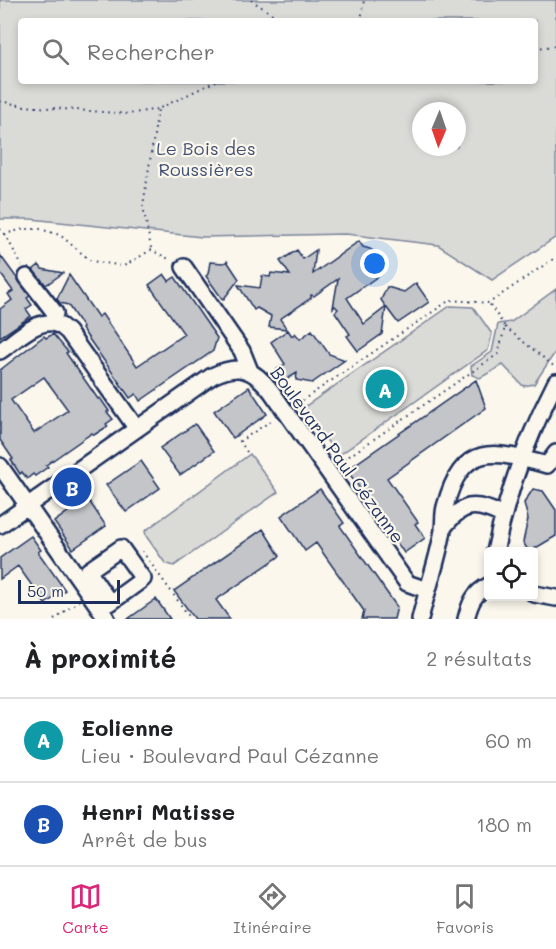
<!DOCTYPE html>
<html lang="fr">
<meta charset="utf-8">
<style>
body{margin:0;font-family:Mali,sans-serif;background:#f2f2f2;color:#202124}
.controls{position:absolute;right:18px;bottom:18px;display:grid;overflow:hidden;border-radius:6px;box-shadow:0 3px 9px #0003}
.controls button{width:54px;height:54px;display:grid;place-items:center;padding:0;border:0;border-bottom:2px solid #e0e0e0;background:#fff;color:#202124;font:30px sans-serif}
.compass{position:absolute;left:412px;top:102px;width:54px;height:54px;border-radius:50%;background:#fff;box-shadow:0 3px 9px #0003;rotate:182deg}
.scale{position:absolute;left:18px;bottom:15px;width:102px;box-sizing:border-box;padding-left:6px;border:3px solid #1b2f5e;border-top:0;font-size:16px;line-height:21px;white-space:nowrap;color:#1b2f5e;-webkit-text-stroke:4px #fbf7ec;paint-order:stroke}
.you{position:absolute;left:375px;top:264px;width:21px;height:21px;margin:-15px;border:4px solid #fff;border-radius:50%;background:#1a73e8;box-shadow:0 0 0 9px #1a73e833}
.badge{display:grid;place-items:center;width:39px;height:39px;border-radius:50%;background:#db2777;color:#fff;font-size:20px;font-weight:700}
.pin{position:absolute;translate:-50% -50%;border:3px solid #fff;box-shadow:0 2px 6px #0006}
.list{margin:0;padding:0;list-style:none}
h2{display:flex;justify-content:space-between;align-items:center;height:78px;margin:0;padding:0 24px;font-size:26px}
h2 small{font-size:20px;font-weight:400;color:#757577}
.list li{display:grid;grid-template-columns:39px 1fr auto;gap:18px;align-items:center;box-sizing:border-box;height:84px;padding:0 24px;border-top:2px solid #e0e0e0}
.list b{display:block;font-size:22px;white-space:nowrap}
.list p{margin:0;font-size:20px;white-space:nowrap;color:#757577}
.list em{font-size:20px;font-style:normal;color:#757577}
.icon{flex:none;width:33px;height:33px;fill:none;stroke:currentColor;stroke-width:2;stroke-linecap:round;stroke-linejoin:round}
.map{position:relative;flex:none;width:556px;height:619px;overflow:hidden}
.search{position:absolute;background:#fff;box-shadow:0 3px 9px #0003;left:18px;right:18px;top:18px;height:66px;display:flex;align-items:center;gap:15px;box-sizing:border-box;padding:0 21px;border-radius:6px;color:#757577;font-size:22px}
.sheet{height:246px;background:#fff}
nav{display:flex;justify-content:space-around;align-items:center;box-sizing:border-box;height:84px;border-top:2px solid #e0e0e0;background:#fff;font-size:16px;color:#757577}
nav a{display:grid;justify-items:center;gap:3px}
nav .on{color:#db2777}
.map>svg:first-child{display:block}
</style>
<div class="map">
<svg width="556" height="619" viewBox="0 0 556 619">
<rect width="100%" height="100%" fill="#fbf7ec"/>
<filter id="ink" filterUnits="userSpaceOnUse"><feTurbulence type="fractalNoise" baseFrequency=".0167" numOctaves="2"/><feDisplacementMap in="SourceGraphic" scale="12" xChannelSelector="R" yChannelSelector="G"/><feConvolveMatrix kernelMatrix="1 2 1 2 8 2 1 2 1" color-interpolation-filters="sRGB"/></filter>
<g filter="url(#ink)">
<path fill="#dadad7" stroke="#7a849a" stroke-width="1.5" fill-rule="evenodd" d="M0,0h556v237l-64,43 -54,-35 -92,-11 -144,3 -171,-18h-31zM21,21h514v60h-514zM421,111h36v36h-36z
M556,289v62l-22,33 -11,2 -20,-21 -23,13 -8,-3 -1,-9 21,-14 6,-28 13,-2z
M450,306l23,1 19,27 -4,16 -150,106 -35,-48z
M250,454l28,38 -104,74 -9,-3 -19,-27 -1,-5z"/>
<path fill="#c3c5c9" stroke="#1b2f5e" stroke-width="1.5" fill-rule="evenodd" d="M359,241l4,6 7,2 6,4 3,7 -2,8 4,6 -34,24 17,26 22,-17 -5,-7 6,-13 17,5 12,-9 13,19 -31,21 -12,-16 -4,27 -24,17 -11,-15 3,-2 -15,-22 3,-3 -3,-3 -2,2 5,-29 -24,17 -3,-1v3l-31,21 7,10 -18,-2 2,-11 -14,-8 -3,2 -16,-25 22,3 2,-12 8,1 1,-4 19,2 -10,-14 17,-11 6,9 13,-9 -3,24z
M0,255l30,41 -3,2 5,7 -6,4 5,7 -31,21v-28l12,-9 -4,-6 5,-3 -13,-18z
M227,261l12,18 -16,21 -17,-24 2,-2 2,-12 14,1z
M39,265l3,4 21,4 -17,12 -13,-15z
M164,274l5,7 6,-4 42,61 -4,13 -73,50 -4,-7 -6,4 -48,-69 1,-1 -15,-23 -8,-2 -3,-4 12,-24 29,42 4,-3 35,52 47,-32 -35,-49z
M288,330l4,6 3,-3 5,6 12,-9 17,24 16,6 -33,23 -16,-3 1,-7 -13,8 -8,-11 9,-6 -14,-22z
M53,334l15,18 -2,1 32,46 2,-1 9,13 -2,1 6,7 -7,5 2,2 -14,9 -2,-2 -46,32 2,2 -13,9 -2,-2 -6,5 -5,-7 -2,2 -9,-14 2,-1 -13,-19v-70l44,-34 2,2zM44,377l24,33 -34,23 -23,-33z
M476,380l10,28 -99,70 31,44 -3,2 10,14 -21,15 -57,-83z
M249,387l18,27 -34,24 -19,-27z
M195,424l19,27 -34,24 -20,-27z
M141,461l19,27 -34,24 -20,-27z
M320,489l24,34 -4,3 57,81 -3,12h-32l2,-8 -48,-68 -11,8 -24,-35z
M533,489l10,2 13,19v26l-27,16 -6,-10 5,-23 -4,-16z
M87,498l19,28 -33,23 -19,-27z
M263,529l17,27 -64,44 14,19h-35l-21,-28z
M31,536l10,14 -3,2 27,38 -20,14 -27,-38 -18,13v-21z
M156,599l14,20h-42z"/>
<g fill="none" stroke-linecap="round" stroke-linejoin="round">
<g stroke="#1b2f5e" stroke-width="20">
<path id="minor" d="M184,267l58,84 8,20
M27,277l28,36 -2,10 8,3 7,6 69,97
M0,351c15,-10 34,-30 53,-28
M0,466l107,153
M0,525l212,-149c27,-13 41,-8 59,15l136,192 20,7
M443,528c19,-25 31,-27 59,-13
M121,548l22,31 -33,24 -22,-32z
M495,552c12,-60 33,-116 61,-170
M534,594l22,4
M420,619c7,-29 18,-59 23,-89 1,-8 0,-16 2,-23 17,-65 47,-57 102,-42l9,-12
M466,619c4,-16 8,-26 22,-33"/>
</g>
<path stroke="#1b2f5e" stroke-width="2" stroke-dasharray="1.5 4.5" stroke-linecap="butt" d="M251,0l32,21
M361,21l3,-21
M535,48l21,-2
M0,101l24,5 105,8 29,-5 58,-28
M0,229l5,5 18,-5h17l20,6 31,26 33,5 27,-16 20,10
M5,234l17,32
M151,248l-8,-42 15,-97
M505,327l51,41
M297,404l153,-104 39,3 67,-46
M247,452l-7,-11 34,-22
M339,463l159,-109 7,-27 -16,-24
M142,551l49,68
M54,619l25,-18"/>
<use href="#minor" stroke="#fbf7ec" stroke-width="15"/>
</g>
</g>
<g text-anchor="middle" stroke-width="4.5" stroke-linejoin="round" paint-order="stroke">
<g font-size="18" fill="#415176" stroke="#fbf7ec">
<text x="206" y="155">Le Bois des<tspan x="206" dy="21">Roussières</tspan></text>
</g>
<g font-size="18" fill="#1b2f5e" stroke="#fbf7ec">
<text transform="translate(337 455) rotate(54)" y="6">Boulevard Paul Cézanne</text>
</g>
</g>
</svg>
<div class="controls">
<button><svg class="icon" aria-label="locate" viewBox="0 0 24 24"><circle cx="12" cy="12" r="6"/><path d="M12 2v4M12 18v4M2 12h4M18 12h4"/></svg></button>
</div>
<svg class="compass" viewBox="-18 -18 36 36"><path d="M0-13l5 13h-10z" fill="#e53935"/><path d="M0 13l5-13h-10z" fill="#757577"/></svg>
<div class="scale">50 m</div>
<div class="you"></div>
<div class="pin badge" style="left:385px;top:389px;background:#0f9aa8">A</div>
<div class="pin badge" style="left:72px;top:487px;background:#1a4fb4">B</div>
<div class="search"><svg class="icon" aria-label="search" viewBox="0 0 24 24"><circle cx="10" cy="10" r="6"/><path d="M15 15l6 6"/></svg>Rechercher</div>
</div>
<section class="sheet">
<h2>À proximité<small>2 résultats</small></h2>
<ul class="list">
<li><span class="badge" style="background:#0f9aa8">A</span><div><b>Eolienne</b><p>Lieu · Boulevard Paul Cézanne</p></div><em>60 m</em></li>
<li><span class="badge" style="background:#1a4fb4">B</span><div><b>Henri Matisse</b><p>Arrêt de bus</p></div><em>180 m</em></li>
</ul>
</section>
<nav>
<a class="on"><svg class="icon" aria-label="map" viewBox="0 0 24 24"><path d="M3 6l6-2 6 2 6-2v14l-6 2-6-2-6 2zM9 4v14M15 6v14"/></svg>Carte</a>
<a><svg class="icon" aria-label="directions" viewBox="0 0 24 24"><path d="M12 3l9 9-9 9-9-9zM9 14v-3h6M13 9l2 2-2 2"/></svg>Itinéraire</a>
<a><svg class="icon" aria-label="saved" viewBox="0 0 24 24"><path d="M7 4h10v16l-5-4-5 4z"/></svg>Favoris</a>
</nav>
